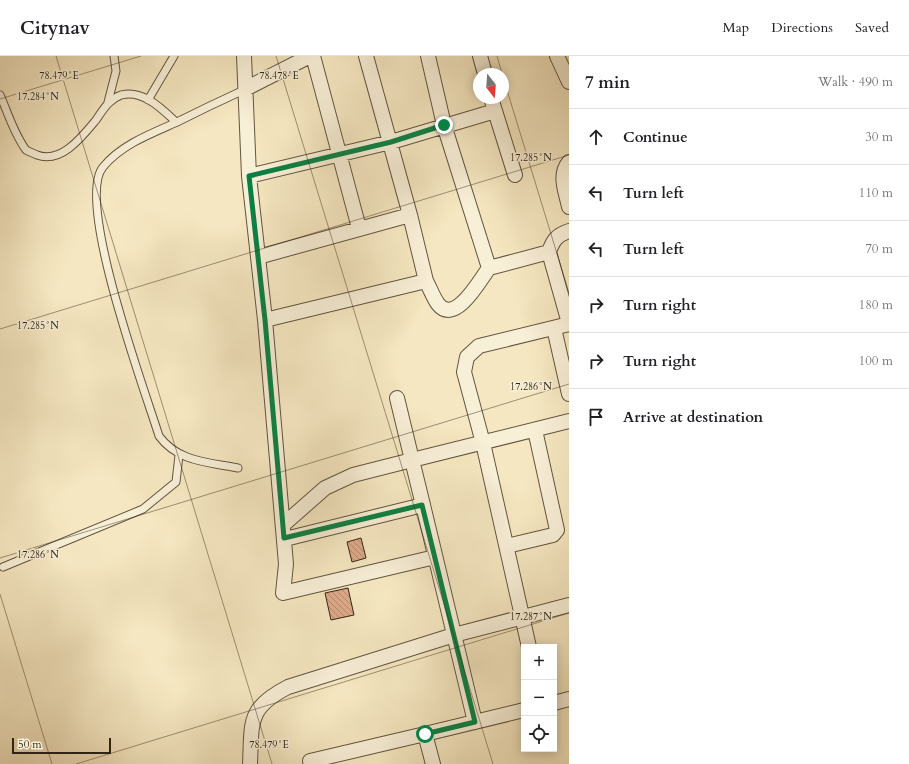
<!DOCTYPE html>
<meta charset="utf-8">
<style>
body{margin:0;font-family:Cardo,serif;background:#f2f2f2;color:#202124}
.controls{position:absolute;right:12px;bottom:12px;display:grid;overflow:hidden;border-radius:0px;box-shadow:0 2px 10px #0003}
.controls button{width:36px;height:36px;display:grid;place-items:center;padding:0;border:0;border-bottom:1px solid #e0e0e0;background:#fff;color:#202124;font:20px sans-serif}
.compass{position:absolute;left:473px;top:12px;width:36px;height:36px;border-radius:50%;background:#fff;box-shadow:0 2px 10px #0003;rotate:163deg}
.scale{position:absolute;left:12px;bottom:10px;width:99px;box-sizing:border-box;padding-left:4px;border:2px solid #312413;border-top:0;font-size:11px;line-height:14px;white-space:nowrap;color:#312413;-webkit-text-stroke:3px #f8efd7;paint-order:stroke}
.stop{position:absolute;width:12px;height:12px;margin:-9px;border:3px solid #0b8043;border-radius:50%;background:#fff}
.stop.end{background:#0b8043;border-color:#fff;box-shadow:0 1px 4px #0008}
.list{margin:0;padding:0;list-style:none}
h2{display:flex;justify-content:space-between;align-items:center;height:52px;margin:0;padding:0 16px;font-size:17px}
h2 small{font-size:13px;font-weight:400;color:#757577}
.list li{display:grid;grid-template-columns:26px 1fr auto;gap:12px;align-items:center;box-sizing:border-box;height:56px;padding:0 16px;border-top:1px solid #e0e0e0}
.list b{display:block;font-size:15px;white-space:nowrap}
.list em{font-size:13px;font-style:normal;color:#757577}
.icon{flex:none;width:22px;height:22px;fill:none;stroke:currentColor;stroke-width:2;stroke-linecap:round;stroke-linejoin:round}
.map{position:relative;flex:none;width:569px;height:708px;overflow:hidden}
header{display:flex;align-items:center;gap:24px;box-sizing:border-box;height:56px;padding:0 20px;background:#fff;border-bottom:1px solid #e0e0e0}
header strong{font-size:19px}
nav{display:flex;gap:22px;margin-inline-start:auto;font-size:14px}
main{display:flex}
aside{flex:1;background:#fff}
.map>svg:first-child{display:block}
</style>
<header>
<strong>Citynav</strong>
<nav><a>Map</a><a>Directions</a><a>Saved</a></nav>
</header>
<main>
<div class="map">
<svg width="569" height="708" viewBox="0 0 569 708">
<defs>
<pattern id="building-back-hatch" width="6" height="6" patternUnits="userSpaceOnUse"><rect width="6" height="6" fill="#deaa8a"/><path d="M-1 5l2 2M0 0l6 6M5-1l2 2" fill="none" stroke="#b58a70"/></pattern>
</defs>
<rect width="100%" height="100%" fill="#f5e7c1"/>
<filter id="stains"><feTurbulence type="fractalNoise" baseFrequency=".005" numOctaves="4"/><feColorMatrix values="0 0 0 0 .2 0 0 0 0 .09 0 0 0 0 .02 0 0 0 .5 -.17"/></filter>
<radialGradient id="worn" r=".72"><stop offset=".6" stop-color="#630" stop-opacity="0"/><stop offset="1" stop-color="#630" stop-opacity=".3"/></radialGradient>
<path fill="url(#building-back-hatch)" stroke="#312413" d="M361,482l5,20 -14,4 -5,-20z
M348,532l6,27 -23,5 -6,-27z"/>
<g fill="none" stroke-linecap="round" stroke-linejoin="round">
<g stroke="#62553e" stroke-width="9">
<path id="lane" d="M0,39c8,18 14,39 26,55 3,2 7,3 11,5 24,9 45,-18 59,-35 7,-10 12,-20 25,-25 22,-6 41,14 55,27
M148,44l26,-44
M108,46l8,-31 -2,-15
M238,412c-30,-6 -60,-6 -79,-32 -14,-45 -84,-235 -56,-269 18,-22 47,-33 72,-44 24,-12 47,-23 71,-34
M3,511l140,-58 33,-27 3,-27"/>
</g>
<g stroke="#62553e" stroke-width="16">
<path id="street" d="M244,0l5,120 16,144 21,244 -3,29 152,-36
M313,0l46,172
M366,0l44,159 16,66
M480,0l5,18
M557,0l12,26
M247,32l63,-32
M491,42l24,77
M569,106c-11,13 -3,30 0,45
M249,120l142,-34 104,-31
M549,196l20,71
M258,201l152,-42
M489,212l60,-16c4,-12 8,-17 20,-21
M265,264l161,-39c4,7 7,16 12,23 17,22 42,-24 51,-36l-45,-143 -16,-69
M554,272l15,66
M423,449l-11,-45 157,-39
M283,469l42,-37 28,-13 59,-15 -15,-62
M285,483l138,-34 52,217
M507,490l46,-11 4,-5 -22,-100
M529,591l-46,-204 -19,-71 3,-15 12,-11 90,-22
M554,647l15,-4
M310,705l115,-27
M250,708c2,-42 -3,-56 38,-77l166,-52 115,-30
M433,708l-8,-30 99,-24"/>
</g>
<use href="#lane" stroke="#f8efd7" stroke-width="7"/>
<use href="#street" stroke="#f8efd7" stroke-width="14"/>
</g>
<g fill="none" stroke-linecap="round" stroke-linejoin="round">
<path stroke="#0b8043" stroke-width="5" d="M425,678l50,-12 -53,-217 -138,33 -19,-218 -16,-144 142,-34 53,-17"/>
</g>
<path fill="none" stroke="#312413" stroke-width="1" stroke-opacity="0.45" d="M56,0l216,708M276,0l217,708M497,0l5,18M503,21l66,216M0,43l141,-43M0,273l569,-174M0,502l569,-174M0,538l52,170M76,708l493,-151"/>
<g font-size="10" text-anchor="middle" fill="#312413" stroke="#f8efd7" stroke-width="3" stroke-linejoin="round" paint-order="stroke">
<text x="59" y="23">78.479°E</text>
<text x="279" y="23">78.478°E</text>
<text x="38" y="44">17.284°N</text>
<text x="531" y="105">17.285°N</text>
<text x="38" y="273">17.285°N</text>
<text x="531" y="334">17.286°N</text>
<text x="38" y="502">17.286°N</text>
<text x="531" y="564">17.287°N</text>
<text x="269" y="692">78.479°E</text>
</g>
<rect width="100%" height="100%" filter="url(#stains)"/>
<rect width="100%" height="100%" fill="url(#worn)"/>
</svg>
<div class="controls">
<button>+</button>
<button>−</button>
<button><svg class="icon" aria-label="locate" viewBox="0 0 24 24"><circle cx="12" cy="12" r="6"/><path d="M12 2v4M12 18v4M2 12h4M18 12h4"/></svg></button>
</div>
<svg class="compass" viewBox="-18 -18 36 36"><path d="M0-13l5 13h-10z" fill="#e53935"/><path d="M0 13l5-13h-10z" fill="#757577"/></svg>
<div class="scale">50 m</div>
<div class="stop" style="left:425px;top:678px"></div>
<div class="stop end" style="left:444px;top:69px"></div>
</div>
<aside>
<h2>7 min<small>Walk · 490 m</small></h2>
<ul class="list">
<li><svg class="icon" aria-label="ahead" viewBox="0 0 24 24"><path d="M12 20V5M6 11l6-6 6 6"/></svg><div><b>Continue</b></div><em>30 m</em></li>
<li><svg class="icon" aria-label="left" viewBox="0 0 24 24"><path d="M17 20v-9H6M10 6l-5 5 5 5"/></svg><div><b>Turn left</b></div><em>110 m</em></li>
<li><svg class="icon" aria-label="left" viewBox="0 0 24 24"><path d="M17 20v-9H6M10 6l-5 5 5 5"/></svg><div><b>Turn left</b></div><em>70 m</em></li>
<li><svg class="icon" aria-label="right" viewBox="0 0 24 24"><path d="M7 20v-9h11M14 6l5 5-5 5"/></svg><div><b>Turn right</b></div><em>180 m</em></li>
<li><svg class="icon" aria-label="right" viewBox="0 0 24 24"><path d="M7 20v-9h11M14 6l5 5-5 5"/></svg><div><b>Turn right</b></div><em>100 m</em></li>
<li><svg class="icon" aria-label="arrive" viewBox="0 0 24 24"><path d="M6 21V4h12l-3 4 3 4H6"/></svg><div><b>Arrive at destination</b></div></li>
</ul>
</aside>
</main>
